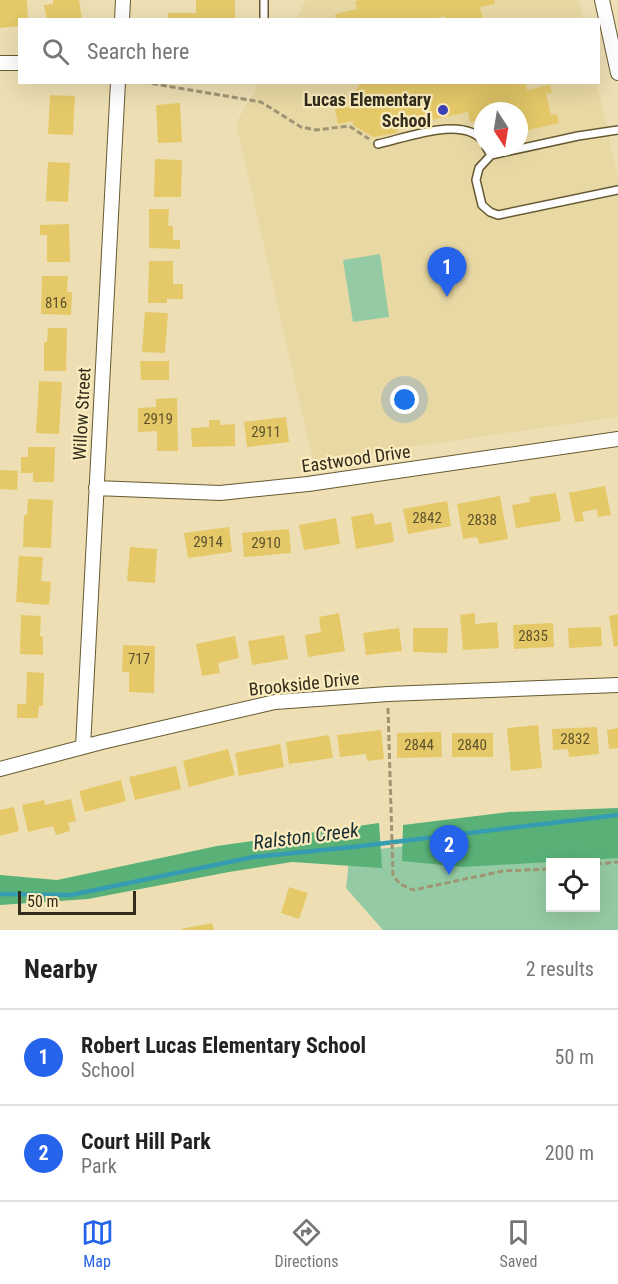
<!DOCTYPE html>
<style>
body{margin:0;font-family:"Roboto Condensed",sans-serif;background:#f6f6f6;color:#222}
.controls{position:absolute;right:18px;bottom:18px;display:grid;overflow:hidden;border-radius:0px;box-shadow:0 6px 24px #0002}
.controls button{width:54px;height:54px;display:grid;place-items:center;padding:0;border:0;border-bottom:2px solid #e0e0e0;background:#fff;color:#222;font:30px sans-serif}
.compass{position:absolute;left:474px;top:102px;width:54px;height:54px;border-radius:50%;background:#fff;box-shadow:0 6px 24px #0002;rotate:168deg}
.scale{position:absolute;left:18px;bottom:15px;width:118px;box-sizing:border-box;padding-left:6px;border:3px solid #312c1b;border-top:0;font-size:16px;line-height:21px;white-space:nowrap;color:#312c1b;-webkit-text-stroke:4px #faecbf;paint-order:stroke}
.you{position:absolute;left:405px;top:400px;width:21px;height:21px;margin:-15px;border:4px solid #fff;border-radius:50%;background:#1a73e8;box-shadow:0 0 0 9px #1a73e833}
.badge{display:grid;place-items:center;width:39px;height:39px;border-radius:50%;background:#2563eb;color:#fff;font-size:20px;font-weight:700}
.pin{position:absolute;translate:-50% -50px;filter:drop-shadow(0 2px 3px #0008)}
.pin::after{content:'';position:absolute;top:32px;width:21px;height:18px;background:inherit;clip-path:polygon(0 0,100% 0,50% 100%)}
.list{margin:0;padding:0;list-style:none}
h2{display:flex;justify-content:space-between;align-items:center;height:78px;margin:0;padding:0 24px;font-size:26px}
h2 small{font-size:20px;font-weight:400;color:#767676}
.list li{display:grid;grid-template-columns:39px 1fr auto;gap:18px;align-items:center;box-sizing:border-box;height:96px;padding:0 24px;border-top:2px solid #e0e0e0}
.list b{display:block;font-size:22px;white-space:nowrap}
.list p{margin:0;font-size:20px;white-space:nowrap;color:#767676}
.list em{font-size:20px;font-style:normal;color:#767676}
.icon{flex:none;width:33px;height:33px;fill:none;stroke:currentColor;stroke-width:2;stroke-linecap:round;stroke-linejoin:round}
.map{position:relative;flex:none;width:618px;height:930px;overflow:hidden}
.search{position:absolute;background:#fff;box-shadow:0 6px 24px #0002;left:18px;right:18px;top:18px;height:66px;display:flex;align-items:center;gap:15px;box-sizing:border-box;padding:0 21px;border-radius:0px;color:#767676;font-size:22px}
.sheet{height:270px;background:#fff}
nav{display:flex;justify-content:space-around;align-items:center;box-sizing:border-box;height:84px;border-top:2px solid #e0e0e0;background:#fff;font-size:16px;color:#767676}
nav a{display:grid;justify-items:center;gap:3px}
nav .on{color:#2563eb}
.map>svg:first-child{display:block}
</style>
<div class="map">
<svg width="618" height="930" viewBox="0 0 618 930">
<rect width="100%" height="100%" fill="#eddfb3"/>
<path fill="#e8d8a4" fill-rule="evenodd" d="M306,0h273l4,19 -288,1z
M259,83h338l21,95v239l-305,44 -77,-338zM483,111h36v36h-36z"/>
<path fill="#95cba4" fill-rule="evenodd" d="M380,254l9,63 -36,5 -10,-62z
M618,824v106h-235l-37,-42 4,-36zM550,862h46v46h-46z"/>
<path fill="#59b178" d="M618,808v50l-155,9 -61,-6 1,-36 106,-13z
M379,823l3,45 -90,-6 -63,10 -141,27 -88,6v-30l57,5 160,-34z"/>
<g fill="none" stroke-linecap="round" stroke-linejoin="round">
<path stroke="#369cb1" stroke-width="4.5" d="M0,894l71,1 182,-38 100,-10 265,-32"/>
</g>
<path fill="#e5c969" d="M0,0h27l1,20h-8v6l-20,2z
M53,0h26l3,20h-35l-3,-15 9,-1z
M196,0h39v20h-67v-7h28z
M360,0h135v4l-15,3 3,13h-37l-1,-4 -16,4h-93l-1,-6 22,-5 -2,-8z
M361,82h164l2,8 23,-5 2,8 -6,1 5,21 6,-1 2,9 -40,9v-21h-36v8l-13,3 -2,-10 -50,11 -2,-9 -9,2 -11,17 -23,4 -20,-12v-4l-15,3 -3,-15 14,-3 -1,-4z
M50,95l25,1 -2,39 -25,-1z
M180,103l2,39 -24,1 -2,-38z
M155,159l27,1 -1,37h-27z
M48,162l22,1 -2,39 -22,-1z
M149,209h20l-1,17h5v14h7v9l-31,-1z
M69,224l1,38h-23v-27h-7v-10z
M149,261h24v23h10v15h-16v4h-19z
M42,276h26l-1,16h5l-1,23 -30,-1z
M145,312l23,1 -3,40 -23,-1z
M48,328h19l-1,43h-22v-29h3z
M140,361h29v19h-28z
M39,381l23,1 -3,52 -23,-1z
M177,398l1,53h-21v-20l-19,1v-24l18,-1v-8z
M286,417l3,25 -42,5 -3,-25z
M209,420h11v5l15,-1v22l-43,1 -1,-19 18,-1z
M28,447h27l-1,35h-21v-9h-12v-16h7z
M0,470l18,1 -1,19 -17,-1z
M605,486l6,29 -13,2 -1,-8 -15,3 2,9 -9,1 -6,-29z
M556,493l5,28 -45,7 -4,-23 18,-3 -1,-5z
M500,496l8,43 -29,5 -2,-7 -14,2 -6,-35z
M28,499l25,1 -2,48 -28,-1 1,-32h3z
M447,501l4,25 -43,8 -5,-25z
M373,513l2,12 16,-3 3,20 -38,7 -5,-32z
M336,518l4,26 -36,6 -5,-25z
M229,527l3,25 -44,6 -4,-25z
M289,529l2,24 -47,4 -2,-24z
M130,547l27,2 -2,34 -28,-2z
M19,556l24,1 -2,24 10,1 -2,23 -33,-3z
M339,613l6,38 -37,6 -3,-22 16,-3 -2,-15z
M475,613v11l22,-2 2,26 -36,2 -3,-35z
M618,614v32l-4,1 -5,-31z
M21,615l20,1 -1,20 3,1v18l-23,-1z
M553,623l1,24 -40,2 -1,-24z
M601,627l1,19 -33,2 -1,-20z
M399,628l3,23 -36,4 -3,-22z
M413,628h35l-1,25 -34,-1z
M284,635l4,24 -36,6 -4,-24z
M235,636l4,22 -21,5 2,10 -18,3 -6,-32z
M123,645l32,1 -1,47 -25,-1v-20h-7z
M27,672l17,1 -1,33h-4l-1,12h-21v-14h9z
M538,725l4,43 -31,3 -4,-43z
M597,727l2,27 -30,3 -1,-8 -15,1 -1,-21z
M618,728v20l-9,1 -2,-19z
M381,730l3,29 -17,2 -1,-7 -26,3 -3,-22z
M441,732l1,25 -45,1v-25z
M452,733h41v24h-41z
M329,735l4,23 -44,6 -3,-22z
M280,744l4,23 -45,9 -4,-23z
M228,749l7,26 -46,12 -6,-26z
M176,766l5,23 -46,11 -6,-23z
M121,780l5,21 -41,11 -6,-21z
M71,799l5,22 -8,2 2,8 -14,4 -3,-9 -25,6 -6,-27 22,-5 1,5z
M14,807l5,24 -19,5v-26z
M289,887l19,6 -9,26 -18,-6z
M212,923l2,7h-33v-1z"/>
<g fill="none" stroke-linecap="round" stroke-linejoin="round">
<g stroke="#665a32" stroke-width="10">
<path id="lane" d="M264,20v-20
M618,130l-40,6 -87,19 -12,13 -3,12 6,25 8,7 8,3 120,-25
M378,144c28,-6 85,-29 105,-3
M486,147l5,8"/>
</g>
<g stroke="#665a32" stroke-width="16">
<path id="street" d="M602,0l16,73
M122,20l1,-20
M0,63h20
M96,488l124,5 88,-9 310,-45
M83,747l35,-665
M0,769l102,-27 173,-40 113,-8 230,-9"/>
</g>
<path stroke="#9f9574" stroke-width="3" stroke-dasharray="6 3" stroke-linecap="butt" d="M143,82l118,20 40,25 15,3 33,-4 20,13
M388,708l5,167 7,9 13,6 90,-19 47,-2
M596,864l22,-2"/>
<use href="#lane" stroke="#fff" stroke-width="7"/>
<use href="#street" stroke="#fff" stroke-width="14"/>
</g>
<circle fill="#3b43b7" stroke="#faecbf" stroke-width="2" cx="443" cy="110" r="6"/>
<g text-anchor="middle" stroke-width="4.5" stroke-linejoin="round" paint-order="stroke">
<g font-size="15" fill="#5e532e">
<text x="56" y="308">816</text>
<text x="158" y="424">2919</text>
<text x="266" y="437">2911</text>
<text x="427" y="523">2842</text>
<text x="482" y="525">2838</text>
<text x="208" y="547">2914</text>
<text x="266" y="548">2910</text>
<text x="533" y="641">2835</text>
<text x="139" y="664">717</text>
<text x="575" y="744">2832</text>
<text x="419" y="750">2844</text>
<text x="472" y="750">2840</text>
</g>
<g font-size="18" font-weight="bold" fill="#312c1b" stroke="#faecbf" text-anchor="end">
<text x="431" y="106">Lucas Elementary<tspan x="431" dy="21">School</tspan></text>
</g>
<g font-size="18" fill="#312c1b" stroke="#faecbf">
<text transform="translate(82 414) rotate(-87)" y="6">Willow Street</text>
<text transform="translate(356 459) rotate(-8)" y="6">Eastwood Drive</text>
<text transform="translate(304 684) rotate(-6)" y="6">Brookside Drive</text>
</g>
<g font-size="20" font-style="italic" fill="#182e33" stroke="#faecbf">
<text transform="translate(306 836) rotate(-7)" y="7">Ralston Creek</text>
</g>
</g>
</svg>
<div class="controls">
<button><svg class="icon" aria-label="locate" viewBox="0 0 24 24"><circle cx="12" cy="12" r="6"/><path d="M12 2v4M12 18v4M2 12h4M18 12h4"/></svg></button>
</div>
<svg class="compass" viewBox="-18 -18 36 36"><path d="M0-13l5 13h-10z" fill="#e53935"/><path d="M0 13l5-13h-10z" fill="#767676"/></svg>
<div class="scale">50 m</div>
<div class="you"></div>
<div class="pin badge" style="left:447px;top:297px">1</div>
<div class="pin badge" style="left:449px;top:875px">2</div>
<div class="search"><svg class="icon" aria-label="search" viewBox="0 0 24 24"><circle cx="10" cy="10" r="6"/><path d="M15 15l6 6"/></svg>Search here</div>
</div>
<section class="sheet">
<h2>Nearby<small>2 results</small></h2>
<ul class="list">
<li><span class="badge">1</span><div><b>Robert Lucas Elementary School</b><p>School</p></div><em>50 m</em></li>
<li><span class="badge">2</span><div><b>Court Hill Park</b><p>Park</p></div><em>200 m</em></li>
</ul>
</section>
<nav>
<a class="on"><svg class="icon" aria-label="map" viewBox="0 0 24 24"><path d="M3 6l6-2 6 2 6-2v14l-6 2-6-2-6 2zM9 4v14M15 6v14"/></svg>Map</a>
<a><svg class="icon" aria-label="directions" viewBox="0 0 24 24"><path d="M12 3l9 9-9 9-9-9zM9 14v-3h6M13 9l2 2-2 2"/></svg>Directions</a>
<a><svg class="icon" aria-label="saved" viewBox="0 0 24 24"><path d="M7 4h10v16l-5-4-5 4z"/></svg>Saved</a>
</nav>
